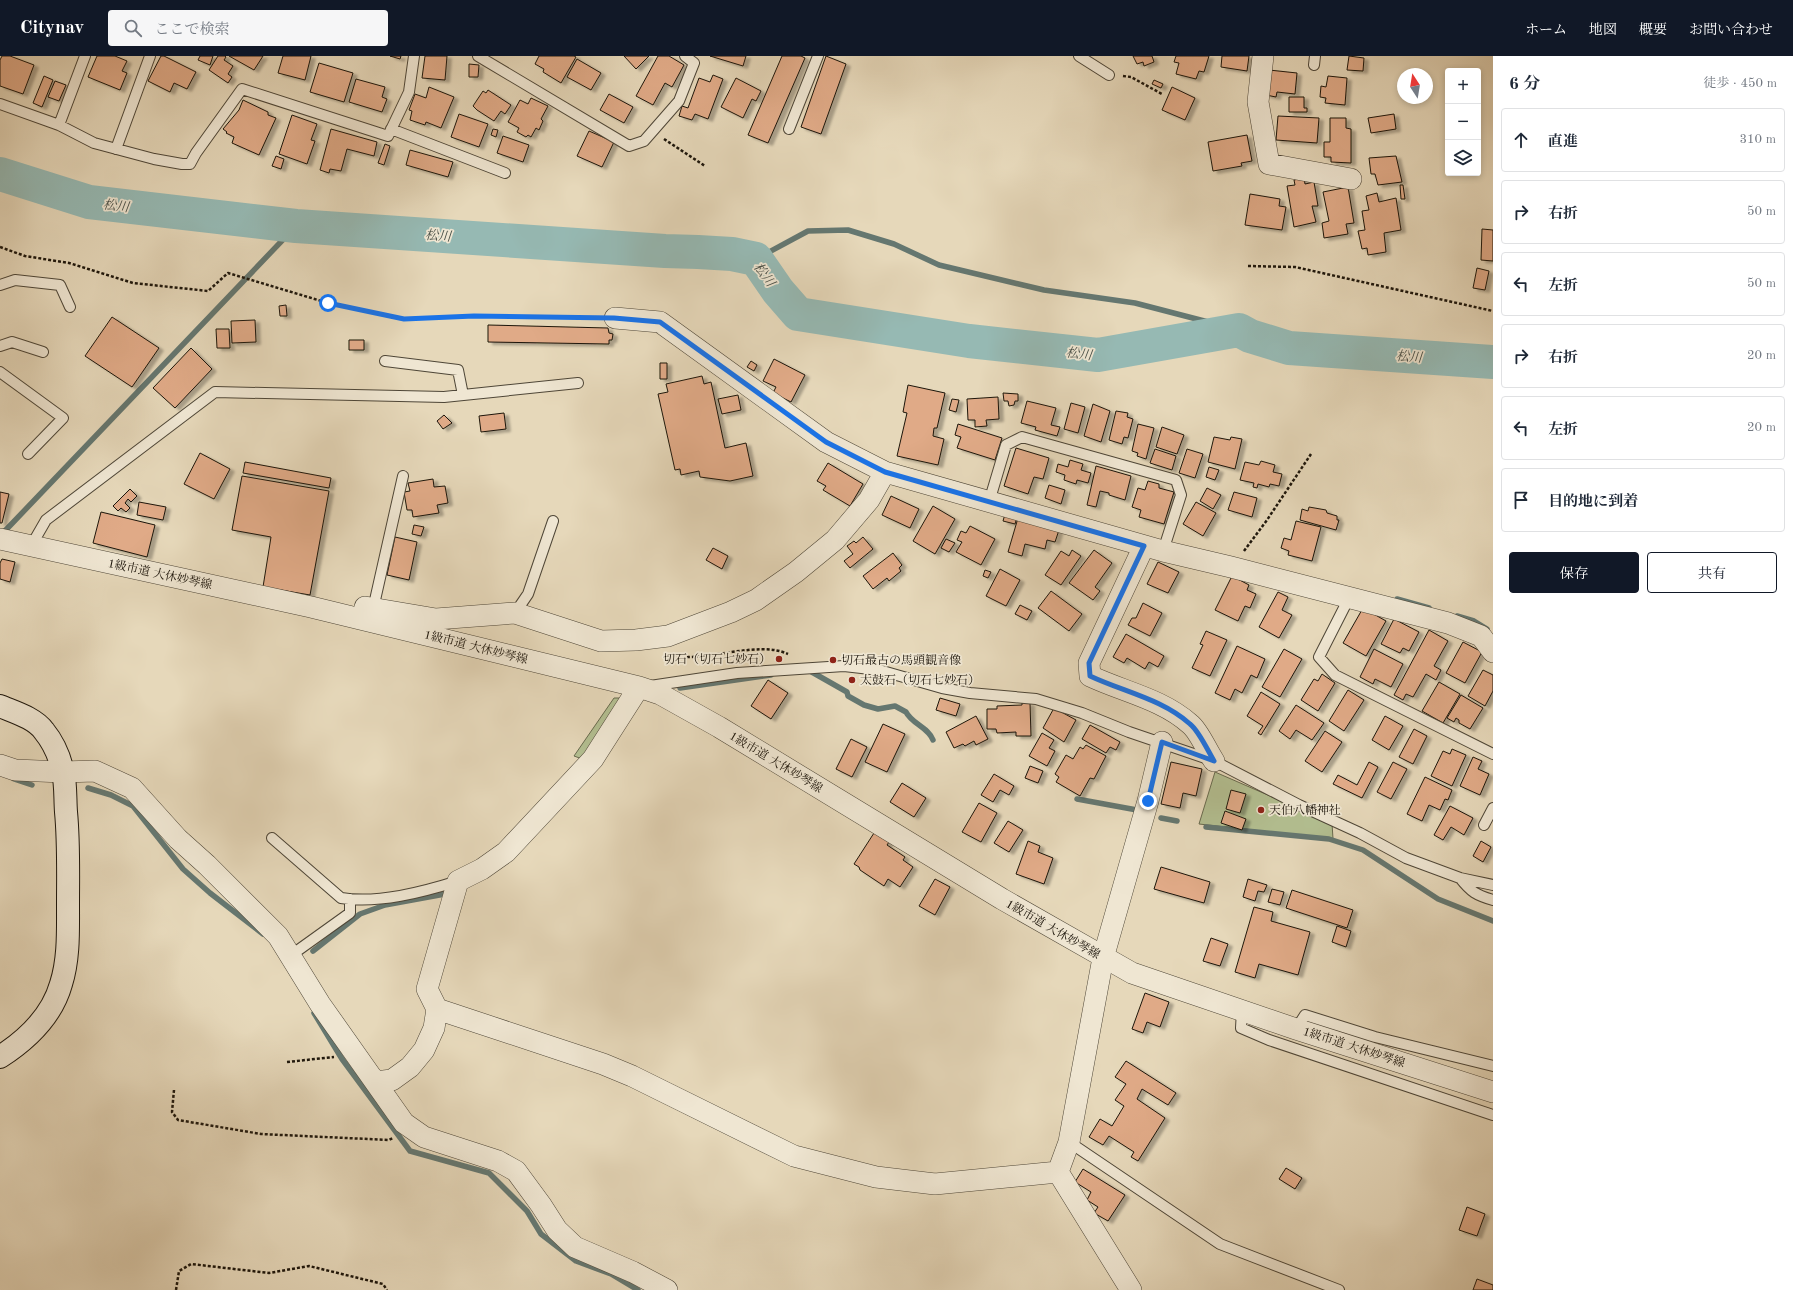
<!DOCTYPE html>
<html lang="ja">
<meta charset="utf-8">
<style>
body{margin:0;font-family:"Old Standard TT","Noto Serif JP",serif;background:#f6f6f7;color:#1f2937}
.controls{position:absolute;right:12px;top:12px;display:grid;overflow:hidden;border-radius:4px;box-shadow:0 2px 6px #0003}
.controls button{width:36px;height:36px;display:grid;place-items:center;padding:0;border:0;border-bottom:1px solid #e0e1e3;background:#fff;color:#1f2937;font:20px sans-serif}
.compass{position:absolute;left:1397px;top:12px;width:36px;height:36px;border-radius:50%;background:#fff;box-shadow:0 2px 6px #0003;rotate:348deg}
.stop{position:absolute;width:12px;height:12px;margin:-9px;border:3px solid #1a73e8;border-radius:50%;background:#fff}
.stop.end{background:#1a73e8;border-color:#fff;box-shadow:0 1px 4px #0008}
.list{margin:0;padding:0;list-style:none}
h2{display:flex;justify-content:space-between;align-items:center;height:52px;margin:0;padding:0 16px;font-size:17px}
h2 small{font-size:13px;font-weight:400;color:#747a83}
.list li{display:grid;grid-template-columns:26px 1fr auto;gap:12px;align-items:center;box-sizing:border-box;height:64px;margin:0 8px 8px;padding:0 8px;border:1px solid #e0e1e3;border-radius:4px}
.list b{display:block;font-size:15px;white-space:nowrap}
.list em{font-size:13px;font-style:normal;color:#747a83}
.actions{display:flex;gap:8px;padding:12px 16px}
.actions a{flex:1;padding:9px 0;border:1px solid #111827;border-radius:4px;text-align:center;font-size:14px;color:#111827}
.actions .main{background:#111827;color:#fff}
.icon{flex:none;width:22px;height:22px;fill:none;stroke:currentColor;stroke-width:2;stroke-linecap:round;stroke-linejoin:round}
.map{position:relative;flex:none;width:1493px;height:1234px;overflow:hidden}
header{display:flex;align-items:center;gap:24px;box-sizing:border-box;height:56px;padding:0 20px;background:#111827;color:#fff}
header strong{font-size:19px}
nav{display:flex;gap:22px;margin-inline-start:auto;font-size:14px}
.search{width:280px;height:36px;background:#f6f6f7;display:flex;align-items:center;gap:10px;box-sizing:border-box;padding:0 14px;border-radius:4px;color:#747a83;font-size:15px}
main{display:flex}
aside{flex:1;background:#fff}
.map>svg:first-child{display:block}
</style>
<header>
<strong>Citynav</strong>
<div class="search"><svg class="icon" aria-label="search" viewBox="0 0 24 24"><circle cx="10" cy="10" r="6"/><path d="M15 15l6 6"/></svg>ここで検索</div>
<nav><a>ホーム</a><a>地図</a><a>概要</a><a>お問い合わせ</a></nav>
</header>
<main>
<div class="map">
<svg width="1493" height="1234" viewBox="0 0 1493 1234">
<defs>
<filter id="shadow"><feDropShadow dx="4.5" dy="2.5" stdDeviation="1" flood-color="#0004"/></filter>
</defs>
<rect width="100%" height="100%" fill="#e6d8ba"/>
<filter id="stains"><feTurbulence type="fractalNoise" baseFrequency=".005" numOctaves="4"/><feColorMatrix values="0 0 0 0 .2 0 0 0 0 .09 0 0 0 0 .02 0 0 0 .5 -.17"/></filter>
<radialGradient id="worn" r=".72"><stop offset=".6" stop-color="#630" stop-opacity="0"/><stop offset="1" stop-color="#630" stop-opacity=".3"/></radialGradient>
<path fill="#b3bf91" stroke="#686a4e" d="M614,642h11l-40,62 -11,-4z
M1215,716l117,51 1,16 -134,-15z"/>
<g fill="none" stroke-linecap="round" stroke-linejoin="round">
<path stroke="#657770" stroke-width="5.5" d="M756,203l52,-28 40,-1 46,14 45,21 105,25 91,13 104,27
M2,478l294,-308
M1397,543l32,9
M1457,560l17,5 13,8
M807,615h3l37,21 1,4 16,9 14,4 17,-3 11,6c6,12 22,15 27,28
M680,632l91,-13
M14,723l18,6
M88,732l23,7 22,11 50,63 27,24 53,41
M1077,743l60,11
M1161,762l16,3
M1206,771l123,12 34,11 75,49 55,22
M313,895l47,-37 25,-9 60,-11
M314,957l28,46 68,92 79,22 38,38 14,23 35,27 35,13 27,16"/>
<path stroke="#96b9b3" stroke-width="34" d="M0,118l89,28 207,24 369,25 33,1 34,2 24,5 22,32 20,23 171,27 129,14 141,-25 11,6 39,12 204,14"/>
</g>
<path fill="#e0aa87" stroke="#1c150b" filter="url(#shadow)" d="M2,0h8l24,9 -11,29 -23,-8v-26z
M97,0h18l12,5 -5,10 5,2 -7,17 -32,-13z
M161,0h3l32,16 -9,17 -13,-6 -4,9 -22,-11z
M200,0h13l-3,9 -12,-5z
M218,0h7l1,1 -2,3 9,6 -5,8 4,3 -4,6 -19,-13z
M229,0h34l-9,14z
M283,0h28l-6,24 -27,-7z
M390,0h11l-1,3z
M425,0h22l-2,24 -23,-2z
M539,0h35l2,1 -15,26 -18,-11 1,-3 -9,-5z
M624,0h25l-13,13z
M658,0h11l15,9 -12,22 -7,-4 -12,22 -17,-9z
M710,0h36l-3,10z
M782,0h19l4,2 -37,85 -20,-8z
M826,0l20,8 -25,70 -20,-7z
M1133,0h19l2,6 -10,4 -1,-4 -6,2z
M1176,0h33l-5,16 -5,-1 -3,8 -20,-5 3,-11 -5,-1z
M1222,0h27l-2,15 -26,-4z
M1349,0l15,2 -1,13 -16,-1z
M577,3l24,14 -10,17 -24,-13z
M319,7l34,10 -9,29 -34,-10z
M469,8l10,1 -1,12h-9z
M1269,14l28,3 -2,21 -18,-2 -1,5 -10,-2z
M713,19l10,4 -15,40 -13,-5 -3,6 -13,-4 3,-10 6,2 11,-30 11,4z
M44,20l9,4 -11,27 -9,-4z
M1328,20l19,2 -2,27 -20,-2 1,-5 -6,-1 1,-11 5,1z
M736,22l25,13 -5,10 -4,-2 -9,19 -22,-11z
M356,23l29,8 -3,10 5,2 -5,13 -33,-10z
M1154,24l9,4 -2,4 -9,-4z
M55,25l11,4 -7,16 -11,-4z
M429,31l25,10 -13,31 -15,-6 -1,3 -15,-5 2,-9 -3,-1 6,-16 11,4z
M1172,31l23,11 -10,22 -23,-10z
M488,34l23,15 -6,9 -4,-3 -7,10 -17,-11 -4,-4 10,-15 3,2z
M609,38l24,13 -9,16 -24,-13z
M1289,41h15v11h3v4h-18z
M531,42l17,8 -7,13 2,2 -4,9 -3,-2 -5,9 -3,-2 -2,2 -9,-5 2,-4 -11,-6 12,-22 8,4z
M243,44l25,12v3l8,3 -17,37 -27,-12 2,-6 -8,-4 1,-1 -4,-3 16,-19z
M459,58l29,10 -9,23 -28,-10z
M1394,58l2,15 -25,4 -3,-15z
M292,59l25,9 -6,16 4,1 -8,23 -28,-10z
M1278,60l41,2 -2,25 -41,-3z
M1330,62h16v10l5,1v34l-20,-1v-5h-7v-15h6z
M331,73l46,13 -3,14 -27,-7 -6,22 -11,-2 -1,4 -9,-3z
M493,73l5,1 -2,7 -5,-2z
M589,75l25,11 -12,25 -25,-11z
M1247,79l5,26 -11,2 1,3 -29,5 -5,-29z
M503,80l26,9 -6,17 -26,-9z
M385,88l5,2 -6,19 -6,-2z
M410,94l43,12 -5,15 -42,-12z
M276,100l8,3 -3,10 -9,-3z
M1396,100l6,26 -24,3 -3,-11h-4l-2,-16z
M1304,122l1,6 9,-2 4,24h-6l4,16 -22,5 -7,-41 8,-1 -1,-5z
M1400,129h3l2,14h-4z
M1348,131l6,36 -8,1 2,10 -24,4 -2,-15 7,-2 -6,-29z
M1377,137l2,9 17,-4 5,32 -17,3 2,19 -18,3 -1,-7 -5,1 -4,-18 7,-1 -3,-19 7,-1 -3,-14z
M1250,138l30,5 -1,7 7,1 -4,23 -37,-5z
M1482,173l11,1v31l-12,-1z
M1477,212l12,3 -4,19 -12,-2z
M286,249l1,11h-7l-1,-10z
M112,261l47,31 -27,39 -47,-31z
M255,264l1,22 -24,1 -1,-22z
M488,269l120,3 1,5 4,1 -1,6h-3v4l-121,-2z
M216,273h13l1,19h-13z
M349,284h15v10h-15z
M191,292l21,21 -37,39 -22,-20z
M774,303l31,16 -14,27 -18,-9 3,-6 -13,-6z
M751,305l6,4 -3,6 -7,-4z
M660,307h7v16h-7z
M702,320l2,8 7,-2 14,66 21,-5 7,33 -23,5 -30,-4 -1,-6 -18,4 -1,-6 -5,1 -17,-76 10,-2 -2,-8z
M908,329l37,8 -8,35h-3l-1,8 11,3 -6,26 -41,-9 10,-43 -4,-1z
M1003,337l15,1v7h-3l-1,4 -5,1 -1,-5h-4z
M738,339l3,15 -19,4 -4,-15z
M998,341l1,22 -13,1 1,6 -12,1v-7h-7l-1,-21z
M952,343l7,1 -3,12 -7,-2z
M1027,345l29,7 -5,17 9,2 -3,9 -22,-6 1,-3 -15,-4z
M1071,347l14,4 -7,26 -14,-4z
M1093,348l17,7 -9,31 -17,-6z
M1116,355l12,2 -1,4 6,2 -5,19 -4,-1 -2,7 -13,-4z
M504,357l2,16 -25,3 -2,-16z
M444,359l8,8 -9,6 -6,-8z
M958,368l44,14 -7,22 -38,-12 4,-11 -6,-2z
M1138,368l16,4 -8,31 -9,-3 1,-3 -6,-2z
M1162,371l22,8 -7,19 -21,-7z
M1214,381l16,3 1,-3 11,2 -7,30 -27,-7z
M1016,392l33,10 -6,21 -9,-2 -6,17 -24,-8z
M1155,393l21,7 -4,14 -22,-7z
M1187,393l16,5 -8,24 -16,-5z
M200,397l30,16 -16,30 -30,-15z
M1070,404l13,4 -2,6 10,3 -3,10 -11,-3 -1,4 -12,-4 1,-5 -9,-3 2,-8 10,3z
M1261,405l14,4 -2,7 9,2 -3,12 -9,-2 -1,3 -11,-3 -1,4 -4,-1 1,-4 -14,-3 5,-18 14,3z
M245,406l86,16 -2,10 -86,-15z
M828,407l35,21 -13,22 -27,-16 3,-4 -9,-5z
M1096,410l35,10 -6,24 -16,-5v-2l-9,-2 -4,16 -9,-2z
M1209,411l10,3 -4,10 -9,-3z
M242,420l87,15 -19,104 -47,-8 8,-50 -39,-7z
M433,423l1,8 11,-1 3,17 -11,2 2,8 -26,4 -1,-7h-5l-3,-18 6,-1 -2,-8z
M1148,425l11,3v4l15,4 -10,32 -25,-7 2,-7 -9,-3 6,-19 7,2z
M1049,429l16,5 -4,14 -16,-6z
M1207,432l14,7 -8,14 -13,-8z
M130,433l7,7 -6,6 -3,-3 -3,4 5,5 -4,4 -5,-4 -3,3 -5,-5z
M0,436l9,2 -7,29h-2z
M1234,436l23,6 -5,19 -24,-7z
M891,440l28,13 -9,19 -28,-13z
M139,446l27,5 -3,13 -26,-5z
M1196,446l20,11 -13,23 -20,-12z
M933,450l22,13 -20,35 -22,-13z
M1309,451l17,3 1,3 10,3v4h2l-3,10 -36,-10 2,-11 6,2z
M101,456l54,13 -8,32 -54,-14z
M1005,458l12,3 -2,7 -12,-3z
M1018,462l41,12 -4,12 -8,-2 -2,9 -20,-5 -3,12 -14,-4z
M1296,465l25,6 -9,34 -24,-6 1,-4 -8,-3 3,-10 7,2z
M414,469l10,2 -3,9 -9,-2z
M970,470l25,13 -14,26 -25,-13 6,-10 -5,-2 4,-9 5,2z
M395,481l22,5 -8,38 -22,-5z
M863,481l10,12 -23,19 -6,-7 9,-7 -6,-8 7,-5 2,2z
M946,483l9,4 -6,9 -8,-4z
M713,492l15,8 -6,13 -16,-9z
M1072,494l9,6 -20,29 -16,-10 16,-24 8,5z
M1094,494l18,13 -17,24 5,4 -7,9 -24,-17z
M893,497l9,12 -3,3 2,3 -12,10 -2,-3 -14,11 -10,-13z
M2,503l13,3 -5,20 -10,-3v-16z
M1158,506l21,10 -11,21 -21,-9z
M1000,513l20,11 -14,26 -20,-10z
M985,514l6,2 -3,6 -5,-2z
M1232,520l17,9 -2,5 9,4 -6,14 -5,-2 -7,15 -23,-11z
M1051,535l31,23 -13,17 -31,-23z
M1278,536l10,5 -6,13 10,5 -13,23 -20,-11z
M1143,547l19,10 -12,23 -22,-11 4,-7h4z
M1020,549l12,6 -5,9 -12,-6z
M1363,552l23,13 -20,35 -23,-13z
M1394,563l25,13 -10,19 -6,-3 -3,5 -19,-9z
M1429,574l19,11 -14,25 7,4 -5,10 -10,-6 -13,23 -7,-3 -3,6 -9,-5z
M1206,575l21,9 -17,36 -18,-8 11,-23 -3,-1z
M1126,578l38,22 -6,11 -9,-5 -4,7 -18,-11 -3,5 -11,-6z
M1463,586l19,10 -17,31 -19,-10z
M1237,590l28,13 -8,19 -6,-3 -9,18 -7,-4 -5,11 -15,-7z
M1284,593l18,10 -22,38 -18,-10z
M1374,593l29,15 -12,23 -16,-8 -2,5 -13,-7z
M1483,614l10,5v16l-8,15 -17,-10z
M1322,618l13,9 -17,28 -17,-11 13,-21 4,2z
M768,624l20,13 -17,26 -20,-13z
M1439,626l21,12 -17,29 -21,-12z
M1348,634l16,10 -20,31 -15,-10z
M1261,636l19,12 -19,31 -3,-2 5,-7 -16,-10z
M1461,639l22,13 -13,21 -11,-6v-3l-3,-2 -2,4 -7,-4z
M940,642l20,6 -4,12 -20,-6z
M1022,647h8l1,33h-15v-4l-19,1 -1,-4h-9v-20h10v-3l25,-1z
M1296,649l28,18 -12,17 -16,-10 -6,9 -11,-8z
M1054,652l22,12 -12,22 -21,-14z
M976,660l12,23 -12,6 -2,-4 -9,5 -2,-2 -9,4 -8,-16z
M1385,660l18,10 -14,24 -17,-10z
M883,668l22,10 -18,38 -22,-10z
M1090,669l30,17 -4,8 -6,-3 -4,6 -24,-14z
M1414,673l13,7 -14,28 -14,-7z
M1325,675l17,11 -20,30 -17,-11z
M1042,677l12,7 -5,8 6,3 -8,15 -18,-10z
M851,683l16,8 -15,30 -16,-8z
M1086,689l20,11 -12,23 -4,-1 -10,18 -24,-14 3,-5 -4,-3 11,-19 7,4 7,-12 3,2z
M1452,693l14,6 -14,31 -21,-10 12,-25 7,3z
M1473,701l9,4 -4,8 11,5 -9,21 -20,-9z
M1171,706l31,7 -6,27 -13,-3 -3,15 -19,-4z
M1369,706l9,5 -16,31 -29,-14 5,-9 19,10z
M1393,706l14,7 -16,30 -14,-7z
M1030,710l13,5 -5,12 -13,-5z
M994,718l20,12 -5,9 -9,-5 -7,12 -12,-7z
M1425,721l27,13 -4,10 -3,-1 -5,11 -11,-5 -7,16 -15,-7z
M902,727l24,15 -12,19 -24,-15z
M1231,734l15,4 -6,19 -14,-4z
M979,747l18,10 -16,29 -19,-10z
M1450,750l23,12 -9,17 -13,-8 -8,13 -9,-5z
M1225,755l21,8 -4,11 -21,-7z
M1008,765l15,9 -14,22 -15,-9z
M874,777l15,9 -2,3 18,12 -2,3 10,7 -13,20 -12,-8 -4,7 -24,-16 -1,-3 -5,-3z
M1028,785l12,5 -2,6 15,6 -9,26 -28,-10z
M1481,785l10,6 -8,15 -10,-6z
M1161,811l49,15 -6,21 -50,-14z
M935,823l15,8 -15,28 -16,-9z
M1248,823l19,6 -3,7 -6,-1 -3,10 -12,-4z
M1272,833l12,3 -4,13 -12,-3z
M1292,834l61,20 -6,18 -61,-20z
M1254,851l19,5 -2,9 39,11 -12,43 -39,-11 -4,14 -20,-6z
M1337,870l14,5 -5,16 -14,-5z
M1211,882l17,6 -8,22 -17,-5z
M1145,937l24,9 -9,25 -13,-5 -4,11 -11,-4z
M1126,1005l50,32 -8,12 -26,-16 -5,10 28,19 -27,43 -7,-4 3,-5 -25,-16 -6,9 -14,-8 11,-18 12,7 12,-20 -9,-6 11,-16 -11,-7z
M1286,1112l16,10 -7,11 -16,-10z
M1083,1113l42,26 -17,26 -14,-8 4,-6 -11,-7 4,-8 -16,-10z
M1467,1151l18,7 -8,22 -18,-6z
M1477,1223l16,6v5h-20z"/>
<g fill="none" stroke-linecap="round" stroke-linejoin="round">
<g stroke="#4e4637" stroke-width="12">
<path id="lane" d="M478,0l151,90 15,-5 35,-40 15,-38 -9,-7
M1079,0l30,19
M1314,9l1,-9
M0,48l59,21 35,18 60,16 28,5h8l6,-11 46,-64 146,47 21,-44 5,-36
M59,69l26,-69
M391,73l114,44
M789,73l29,-73
M116,93l34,-93
M0,229l15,-5 45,5 10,22
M0,290l12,-4 31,10
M385,305l73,9 5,25
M0,316l63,46 -35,36
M989,446l17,-57 16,-8 154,43 5,15 -18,56
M31,490l15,-26 169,-128 229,5 134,-14
M1349,542l-30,59 16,18 158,79
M373,553l30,-133
M515,557l13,-19 25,-73
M650,630l87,-13 107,-7 35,4 63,18 28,5 66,6 46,14 47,19 85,29 85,44 61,28 46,25 54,20 33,7
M1484,769l9,-17
M272,782l69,60c37,6 82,-6 117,-17
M1460,822c11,14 16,17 33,22
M290,900l60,-43v-14
M1242,954l-1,18 28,12 224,75
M1296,973l9,-14 70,22 118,29
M1069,1086l151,102 119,46"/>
</g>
<g stroke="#4e4637" stroke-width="22">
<path id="street" d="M1263,0l-5,46 11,62 82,15
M615,262l45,4 166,120 59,30 278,79 68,16 217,56 33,13 12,16
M0,483l311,68 328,80 21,7 59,33 283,172 130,74 164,56 197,63
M1144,490l-55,117 1,13c34,16 72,23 100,48 9,7 17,27 24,37
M365,551l71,12 79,-6 86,28 35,-1 32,-4 63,-24 25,-12 40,-28 39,-32 34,-40 16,-28
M639,631l-46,72 -87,93 -24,17 -24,12 -31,108 10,20 166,55 29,12 162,80 82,21 59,7 123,-12
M0,709l15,5 48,2 32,-1 37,17 46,51 29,26 71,71 42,68 84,119 20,14 74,24 18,10 25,34 16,25 18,17 58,25 34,18
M375,1026l17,-2 18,-13 14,-17 10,-22 3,-19
M1058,1116l11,-30 34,-184 45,-157 14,-59
M1058,1116l73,118"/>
</g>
<g stroke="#1c150b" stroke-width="24">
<path id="secondary" d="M0,650c14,6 35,12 44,25 9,11 16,27 19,41 3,13 2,27 3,40 3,31 2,62 2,94 0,25 1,53 -7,78 -9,32 -33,55 -61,73"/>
</g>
<path stroke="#1c150b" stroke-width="2.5" stroke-dasharray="3 2" stroke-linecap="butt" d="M1123,20l8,1 31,17
M664,83l41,27
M0,191l25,9 44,7 64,20 75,8 20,-18 100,30 76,16 70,-3 122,2
M1248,210l47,1 198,44
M1244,495l23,-31 44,-66
M672,600c35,6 86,-16 116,-2
M287,1006l47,-5
M174,1034l-2,22 6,8 83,14 128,6 4,-2
M176,1234l3,-19 12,-7 78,9 40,-7 74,18 4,6"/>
<use href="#lane" stroke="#efe6d2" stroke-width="10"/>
<use href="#street" stroke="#efe6d2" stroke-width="21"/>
<use href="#secondary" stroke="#efe6d2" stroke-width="22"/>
</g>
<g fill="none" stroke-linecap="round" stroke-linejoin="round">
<path stroke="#1a73e8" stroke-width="5" d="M328,247l76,16 70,-3 140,2 46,4 166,120 59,30 259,74 -55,117 1,13c34,16 72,23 100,48 9,7 18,27 24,37l-52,-19 -14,59"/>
</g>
<g fill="#8f2418" stroke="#efe6d2" stroke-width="1.5">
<circle cx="779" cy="603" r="4"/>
<circle cx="833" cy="604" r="4"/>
<circle cx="852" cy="624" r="4"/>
<circle cx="1261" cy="754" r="4"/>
</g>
<g text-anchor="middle" stroke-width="3.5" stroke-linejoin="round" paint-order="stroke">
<g font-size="12" fill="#1c150b" stroke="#efe6d2">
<text transform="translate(160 518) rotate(12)" y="4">1級市道 大休妙琴線</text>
<text transform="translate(476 591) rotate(14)" y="4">1級市道 大休妙琴線</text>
<text transform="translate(776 706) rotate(31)" y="4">1級市道 大休妙琴線</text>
<text transform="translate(1053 873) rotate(30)" y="4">1級市道 大休妙琴線</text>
<text transform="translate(1354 991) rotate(18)" y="4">1級市道 大休妙琴線</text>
</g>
<g font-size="12" fill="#1c150b" stroke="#efe6d2" text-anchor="start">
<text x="771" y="607" text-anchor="end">切石（切石七妙石）</text>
<text x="841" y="608">切石最古の馬頭観音像</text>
<text x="860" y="628">太鼓石（切石七妙石）</text>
<text x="1269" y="758">天伯八幡神社</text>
</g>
<g font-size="13" font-style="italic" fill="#474e46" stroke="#efe6d2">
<text transform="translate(116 149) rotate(7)" y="5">松川</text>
<text transform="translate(438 179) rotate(4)" y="5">松川</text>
<text transform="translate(765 218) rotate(54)" y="5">松川</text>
<text transform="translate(1079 297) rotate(7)" y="5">松川</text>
<text transform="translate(1409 300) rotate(4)" y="5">松川</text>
</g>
</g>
<rect width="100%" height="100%" filter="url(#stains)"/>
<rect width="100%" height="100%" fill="url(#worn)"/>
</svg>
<div class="controls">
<button>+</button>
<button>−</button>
<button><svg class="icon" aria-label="layers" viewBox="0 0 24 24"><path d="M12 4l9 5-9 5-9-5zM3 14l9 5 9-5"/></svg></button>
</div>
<svg class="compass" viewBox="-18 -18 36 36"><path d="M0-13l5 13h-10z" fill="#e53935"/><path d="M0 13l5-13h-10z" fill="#747a83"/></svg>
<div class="stop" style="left:328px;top:247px"></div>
<div class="stop end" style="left:1148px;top:745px"></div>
</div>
<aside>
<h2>6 分<small>徒歩 · 450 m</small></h2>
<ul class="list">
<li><svg class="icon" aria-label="ahead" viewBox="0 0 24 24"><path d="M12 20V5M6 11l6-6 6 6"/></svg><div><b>直進</b></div><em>310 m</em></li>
<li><svg class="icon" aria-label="right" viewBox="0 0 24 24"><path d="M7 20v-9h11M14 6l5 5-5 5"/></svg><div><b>右折</b></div><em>50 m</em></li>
<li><svg class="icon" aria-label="left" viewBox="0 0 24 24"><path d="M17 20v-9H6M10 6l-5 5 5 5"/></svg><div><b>左折</b></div><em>50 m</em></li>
<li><svg class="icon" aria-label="right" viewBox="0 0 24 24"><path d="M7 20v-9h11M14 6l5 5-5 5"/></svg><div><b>右折</b></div><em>20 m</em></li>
<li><svg class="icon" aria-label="left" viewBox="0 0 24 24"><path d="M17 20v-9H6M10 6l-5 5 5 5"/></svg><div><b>左折</b></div><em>20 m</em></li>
<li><svg class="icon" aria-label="arrive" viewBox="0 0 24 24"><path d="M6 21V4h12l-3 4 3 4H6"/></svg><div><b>目的地に到着</b></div></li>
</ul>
<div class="actions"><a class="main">保存</a><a>共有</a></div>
</aside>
</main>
